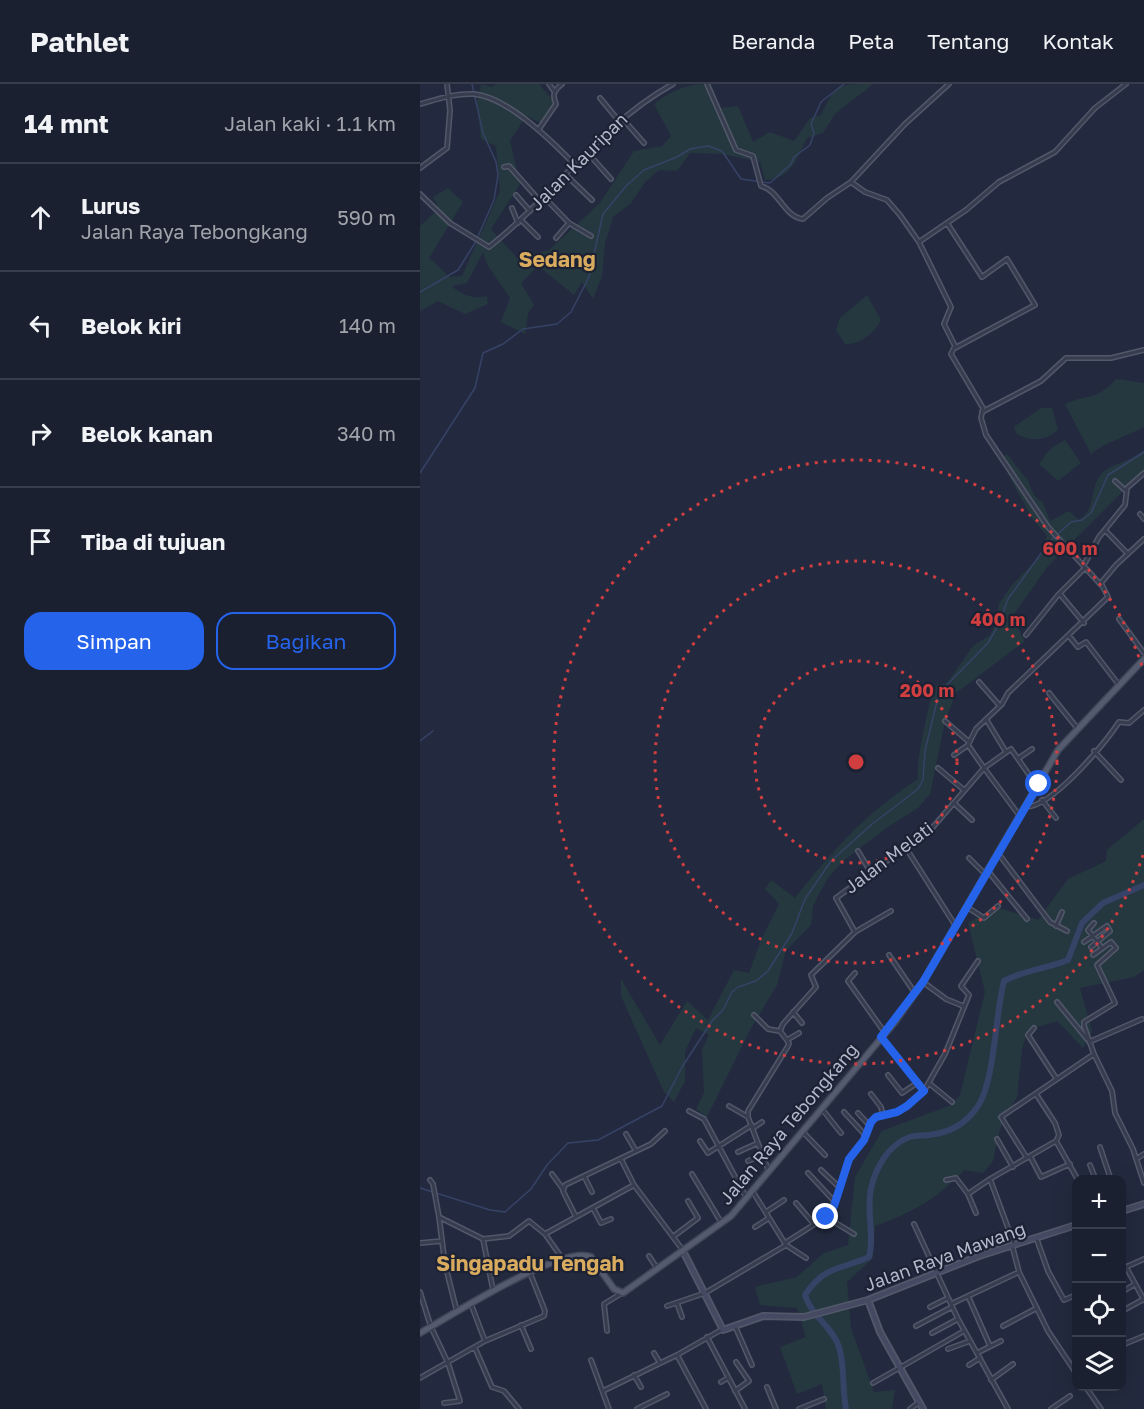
<!DOCTYPE html>
<html lang="id">
<meta charset="utf-8">
<style>
body{margin:0;font-family:"Golos Text",sans-serif;background:#232837;color:#f1f3f6}
.controls{position:absolute;right:18px;bottom:18px;display:grid;overflow:hidden;border-radius:12px;box-shadow:0 6px 24px #0002}
.controls button{width:54px;height:54px;display:grid;place-items:center;padding:0;border:0;border-bottom:2px solid #383e4b;background:#1a202f;color:#f1f3f6;font:30px sans-serif}
.stop{position:absolute;width:18px;height:18px;margin:-14px;border:4px solid #2563eb;border-radius:50%;background:#fff}
.stop.end{background:#2563eb;border-color:#fff;box-shadow:0 2px 6px #0008}
.list{margin:0;padding:0;list-style:none}
h2{display:flex;justify-content:space-between;align-items:center;height:78px;margin:0;padding:0 24px;font-size:26px}
h2 small{font-size:20px;font-weight:400;color:#9fa3aa}
.list li{display:grid;grid-template-columns:39px 1fr auto;gap:18px;align-items:center;box-sizing:border-box;height:108px;padding:0 24px;border-top:2px solid #383e4b}
.list b{display:block;font-size:22px;white-space:nowrap}
.list p{margin:0;font-size:20px;white-space:nowrap;color:#9fa3aa}
.list em{font-size:20px;font-style:normal;color:#9fa3aa}
.actions{display:flex;gap:12px;padding:18px 24px}
.actions a{flex:1;padding:14px 0;border:2px solid #2563eb;border-radius:18px;text-align:center;font-size:21px;color:#2563eb}
.actions .main{background:#2563eb;color:#fff}
.icon{flex:none;width:33px;height:33px;fill:none;stroke:currentColor;stroke-width:2;stroke-linecap:round;stroke-linejoin:round}
.map{position:relative;flex:none;width:724px;height:1325px;overflow:hidden}
header{display:flex;align-items:center;gap:36px;box-sizing:border-box;height:84px;padding:0 30px;background:#1a202f;border-bottom:2px solid #383e4b}
header strong{font-size:28px}
nav{display:flex;gap:33px;margin-inline-start:auto;font-size:21px}
main{display:flex}
aside{flex:1;background:#1a202f}
.map>svg:first-child{display:block}
</style>
<header>
<strong>Pathlet</strong>
<nav><a>Beranda</a><a>Peta</a><a>Tentang</a><a>Kontak</a></nav>
</header>
<main>
<aside>
<h2>14 mnt<small>Jalan kaki · 1.1 km</small></h2>
<ul class="list">
<li><svg class="icon" aria-label="ahead" viewBox="0 0 24 24"><path d="M12 20V5M6 11l6-6 6 6"/></svg><div><b>Lurus</b><p>Jalan Raya Tebongkang</p></div><em>590 m</em></li>
<li><svg class="icon" aria-label="left" viewBox="0 0 24 24"><path d="M17 20v-9H6M10 6l-5 5 5 5"/></svg><div><b>Belok kiri</b></div><em>140 m</em></li>
<li><svg class="icon" aria-label="right" viewBox="0 0 24 24"><path d="M7 20v-9h11M14 6l5 5-5 5"/></svg><div><b>Belok kanan</b></div><em>340 m</em></li>
<li><svg class="icon" aria-label="arrive" viewBox="0 0 24 24"><path d="M6 21V4h12l-3 4 3 4H6"/></svg><div><b>Tiba di tujuan</b></div></li>
</ul>
<div class="actions"><a class="main">Simpan</a><a>Bagikan</a></div>
</aside>
<div class="map">
<svg width="724" height="1325" viewBox="0 0 724 1325">
<rect width="100%" height="100%" fill="#232a3f"/>
<path fill="#253840" d="M61,0l11,3 4,-3h43l16,19 -14,20 -15,-7 -16,25 10,43 -29,45 26,29 32,-8 51,-47 34,-52 28,-5 9,-10 -17,-32c20,-15 33,-20 57,-20l10,24 17,-2 15,36 17,-10 24,9 16,-23 11,-3c16,-31 13,-31 52,-31l-38,30 -12,19 -16,5c-10,21 -16,41 -42,42l-5,-18 -38,-8 -32,-1 -13,18 -18,-1 -13,11 -15,22 -18,14 -8,26 -3,33 -9,23 -11,-17 -8,13 -36,-29 -17,17 13,22 -6,8 -3,21 -24,-12 9,-24 -22,-32 -5,-14 -16,31 -15,3c9,9 23,14 35,10l1,8 -23,10 -27,-13 -18,10v-85l19,-17 -6,-12 15,-9 15,14 -34,56 21,19 12,-1 38,-85 -4,-45 -15,-7 -4,-36z
M447,211l14,25c-6,13 -22,25 -36,24l-9,-14 4,-12z
M696,295l28,4v44c-18,10 -37,14 -53,27l-26,-50c23,-10 33,-4 51,-25z
M621,324h11l6,22c-13,11 -27,12 -41,4l-3,-7z
M645,356l16,23 -23,18 -19,-17 11,-15z
M724,366v24l-16,12 -80,80 -36,51 13,24 -69,52 -11,28 -15,73 -12,14 -29,18 -46,35 -16,18 -14,27 -2,19 -25,25 -9,35 -27,45 -43,87 -11,-8 8,-16 -2,-44 7,-14 -13,-7 -11,24v29l-11,21 -10,-10 -43,-96v-17l39,66 27,-44 21,19 26,-50 15,3 13,-35 17,-34 -14,-15 6,-9 24,18c36,-46 73,-87 123,-119 -2,-15 11,-84 19,-94l10,-2 26,-37 17,-11 6,-12 3,-19 12,-18 28,-29 8,-21 -15,-18 -32,-59 7,-5 21,27 6,14 9,8 7,18 19,-10 10,9c17,-11 10,-27 20,-43 9,-14 32,-14 45,-27z
M724,735v151l-10,7 -54,11 12,43 -9,17 -26,-27 -29,9 -6,19 -5,48 -17,32 -7,32 -10,12 -19,-3c-28,30 -51,42 -89,56l-2,32 -26,24 4,46 23,64 21,-2 -3,19h-66l-4,-25 -25,10 -17,-47 26,-10 -9,-29 -37,-3 -5,-18 42,-10 27,-24 24,-8 7,-68 27,-46 69,-26 9,-10 25,-103 -17,-69 28,-16 42,13 30,-41 38,-18 1,-11z"/>
<g fill="none" stroke-linecap="round" stroke-linejoin="round">
<path stroke="#364266" stroke-width="1.5" d="M0,208l38,-22 17,-27 19,-43 4,-25 -2,-13 -13,-29 -11,-49
M0,389l55,-85 8,-35 20,-9 20,-15 34,-5 14,-12 18,-35 14,-63 24,-29 17,-15 33,-13 13,-8 18,-3 14,5 19,28 29,4 21,-19 3,-7 16,-12 4,-12 -3,-9 10,-22 23,-18
M0,657l13,-10
M0,1104l70,22 15,2 26,-23 16,-24 21,-22 30,-3 64,-34 20,-39 30,-46 11,-11 9,-18 6,-5 18,-6 12,-10 24,-38 13,-34 26,-38 40,-36 47,-36 5,-9 2,-29 14,-58 49,-50 11,-19 9,-25 42,-58 21,-19 11,-2 9,-7 17,-38 36,-23"/>
<path stroke="#364266" stroke-width="6" d="M426,1325c-4,-20 -1,-43 -7,-62 -7,-21 -27,-30 -34,-52 20,-30 35,-25 64,-38 6,-22 -3,-45 2,-68 4,-21 18,-45 39,-52 6,-2 13,-1 19,-2 20,-2 37,-11 49,-29 17,-26 17,-91 26,-125 20,-11 42,-12 64,-21l14,-37 21,-20 41,-18"/>
<g stroke="#52586a" stroke-width="6">
<path id="minor" d="M129,0l5,7
M287,0l29,66 17,6 8,30c18,4 23,31 42,33l24,-21 24,-16 14,10 22,8 13,15 19,27 32,65 -7,17 11,22 -4,8 32,54 -2,10 5,17 62,92 53,58
M180,14l19,23
M0,20c18,-5 35,-11 54,-10 34,3 79,48 101,71
M202,34l22,25
M119,45l17,-25c-4,-9 -2,-14 6,-20
M167,68l24,27
M84,83l5,-1 31,35
M0,84l27,-20 3,-38 -3,-26
M146,91l26,25
M431,98l54,-58 44,-40
M0,110l30,29 39,24c65,-51 111,-123 184,-163
M96,111l14,16
M124,113l25,26 22,13
M92,124l6,15
M101,136l17,17
M527,139l35,54 25,-18 28,46 -80,43
M136,154l13,-15
M499,158l47,-32 33,-28 56,-30 40,-44 31,-24
M562,328l59,-31 25,-23h45l33,-8
M695,397l11,10
M720,430l4,5
M685,446l23,24
M665,479l14,-26 26,-32 2,-17 17,-15
M640,510l24,29
M699,535l25,34
M606,551l32,-40 26,-26
M649,552l9,11 8,-5 33,43
M559,598l21,24
M629,609l29,36
M566,635l20,33
M525,637l23,20
M674,667l27,29
M534,671l14,-10
M599,674l13,-9
M518,684l26,22
M622,716l14,18
M535,720l17,16
M605,723c27,1 80,-64 94,-85l10,1 15,-13
M599,731l-35,-47 27,-19 19,27
M486,764l49,77
M438,767l12,20
M578,769l52,69 17,9
M549,774l16,16
M568,787l39,48
M547,823l17,11 14,-12
M674,839l-6,7 14,18
M636,842l6,-14
M435,848l36,-21
M664,858l23,-16 3,5 -19,16
M469,871l26,38
M673,871l18,-13 5,6 -19,17 18,38 -31,19v4l10,28 18,37 3,22 18,36 11,34
M435,889l-7,8 37,52
M503,898l23,17 17,7
M637,918l30,37
M373,928l9,11
M334,931l14,14 11,2
M614,944l-6,7 28,43
M367,956l12,-7
M669,958l53,-23
M468,991l14,18 15,-10
M510,1000l22,18
M504,1007l21,-37 24,-59 -8,-9 17,-25
M451,1010l10,13 2,8
M309,1022l19,11
M402,1025l19,24
M269,1027l15,8 42,78
M424,1028l22,24
M438,1029l11,12
M333,1044l9,-6
M383,1048l22,23
M206,1050l10,17
M577,1055l16,28
M280,1057l8,12 44,-28
M636,1057l22,39
M680,1063l11,33
M318,1068l20,-9
M610,1072l11,21 29,-13
M607,1074l-26,-41 93,-63
M201,1075l13,26 48,64
M716,1075l8,-5
M328,1077l14,-6
M670,1081l6,15
M401,1086l18,17
M349,1088l-21,-55v-6l40,-65 1,-3 -9,-12 3,-7 33,-37 -5,-12 44,-43 -19,-34 97,-71 51,-59 -16,-23 8,-16 26,-25 6,-11 100,-96 -7,-14 15,-18 28,-26
M388,1089l27,29
M132,1090l11,15
M272,1090l29,48
M164,1092l8,16
M10,1096l3,4 6,33
M526,1096l10,-2 12,16 8,19
M333,1108l33,53 20,13
M548,1110l22,-15
M376,1119l18,21
M702,1120l3,7
M173,1124l8,15 10,-4
M346,1128l18,-12
M156,1133l-13,-26 2,-6 86,-41 14,-13
M406,1133l28,17
M494,1140l44,95 50,90
M335,1143l14,-9
M125,1150l89,-49
M254,1152l24,-18 -10,-17
M616,1153l12,34 16,29 12,-5
M63,1155l10,51
M0,1159l22,-2
M365,1159l41,-26 4,-5 20,-53 14,-19 7,-18 5,-5 21,-5 10,-6 17,-15 -42,-53
M594,1160l-24,-65 66,-38 3,-6 -4,-12 -19,-29
M592,1161l7,27 29,59 28,42
M229,1172l8,12
M702,1179l4,4 18,-8
M702,1186l4,-3 18,33
M0,1208l11,35 17,36 12,38 -16,2
M702,1208l13,-8
M548,1212l22,50
M257,1219l5,14
M51,1220l14,37
M531,1220l68,-32
M247,1222l38,-13 81,-48
M510,1223l18,-9
M704,1226l20,-11
M37,1228l-12,-48 -6,-47 44,22 26,-3 20,-15 16,13 17,24
M101,1241l10,24
M315,1242l17,39
M496,1242l36,-19
M583,1242l34,-18
M187,1247l-3,-27 18,-11
M512,1249l26,-14
M287,1253l38,72
M702,1261l22,-9
M55,1264l17,39 12,4 15,18
M528,1265l22,-8
M234,1269l6,10
M557,1269l24,-12
M257,1271l29,54
M171,1276l18,49
M549,1281l11,-7
M214,1291l7,12
M0,1294l65,-37 59,-25 1,-5 -15,-38
M571,1296l22,-16
M301,1298l7,-4
M453,1299l91,-52
M665,1302l16,23
M347,1303l9,22
M183,1307l74,-36 44,-25
M315,1307l14,-10 -13,-19
M217,1325l30,-15
M379,1325l25,-10
M490,1325l8,-6
M631,1325l19,-13"/>
</g>
<g stroke="#52586a" stroke-width="8">
<path id="secondary" d="M702,1127l22,-7
M263,1167l40,79 40,-14 41,1 64,-17 111,-44 97,-31
M448,1216l12,32 43,77"/>
</g>
<g stroke="#404658" stroke-width="8">
<path id="primary" d="M0,1249c31,-17 142,-89 171,-76l23,32 9,4 108,-77 163,-193 29,-41 135,-232 86,-91"/>
</g>
<use href="#minor" stroke="#373d4f" stroke-width="3"/>
<use href="#secondary" stroke="#454a62" stroke-width="4.5"/>
<use href="#primary" stroke="#555b6f" stroke-width="5"/>
</g>
<g fill="none" stroke-linecap="round" stroke-linejoin="round">
<path stroke="#2563eb" stroke-width="8" d="M406,1133l8,-11 15,-47 15,-19 7,-18 5,-5 21,-5 10,-6 17,-15 -43,-54 42,-55 116,-198"/>
</g>
<g fill="none" stroke="#d13e40" stroke-width="3" stroke-dasharray="3 6">
<circle cx="436" cy="678" r="101"/>
<circle cx="436" cy="678" r="201"/>
<path d="M723 771A302 302 0 1 1 723 585"/>
</g>
<g text-anchor="middle" stroke-width="4.5" stroke-linejoin="round" paint-order="stroke">
<g font-size="18" fill="#b3b8ca" stroke="#1c2234">
<text transform="translate(159 78) rotate(-45)" y="6">Jalan Kauripan</text>
<text transform="translate(469 774) rotate(-37)" y="6">Jalan Melati</text>
<text transform="translate(369 1040) rotate(-50)" y="6">Jalan Raya Tebongkang</text>
<text transform="translate(525 1173) rotate(-20)" y="6">Jalan Raya Mawang</text>
</g>
<g font-size="21" font-weight="bold" fill="#d9ab5f" stroke="#1c2234">
<text x="137" y="183">Sedang</text>
<text x="110" y="1187">Singapadu Tengah</text>
</g>
</g>
<circle cx="436" cy="678" r="9" fill="#d13e40" stroke="#1c2234" stroke-width="3"/>
<g font-size="18" text-anchor="middle" font-weight="bold" fill="#d13e40" stroke="#1c2234" stroke-width="4.5" stroke-linejoin="round" paint-order="stroke">
<text x="650" y="471">600 m</text>
<text x="578" y="542">400 m</text>
<text x="507" y="613">200 m</text>
</g>
</svg>
<div class="controls">
<button>+</button>
<button>−</button>
<button><svg class="icon" aria-label="locate" viewBox="0 0 24 24"><circle cx="12" cy="12" r="6"/><path d="M12 2v4M12 18v4M2 12h4M18 12h4"/></svg></button>
<button><svg class="icon" aria-label="layers" viewBox="0 0 24 24"><path d="M12 4l9 5-9 5-9-5zM3 14l9 5 9-5"/></svg></button>
</div>
<div class="stop" style="left:619px;top:700px"></div>
<div class="stop end" style="left:406px;top:1133px"></div>
</div>
</main>
